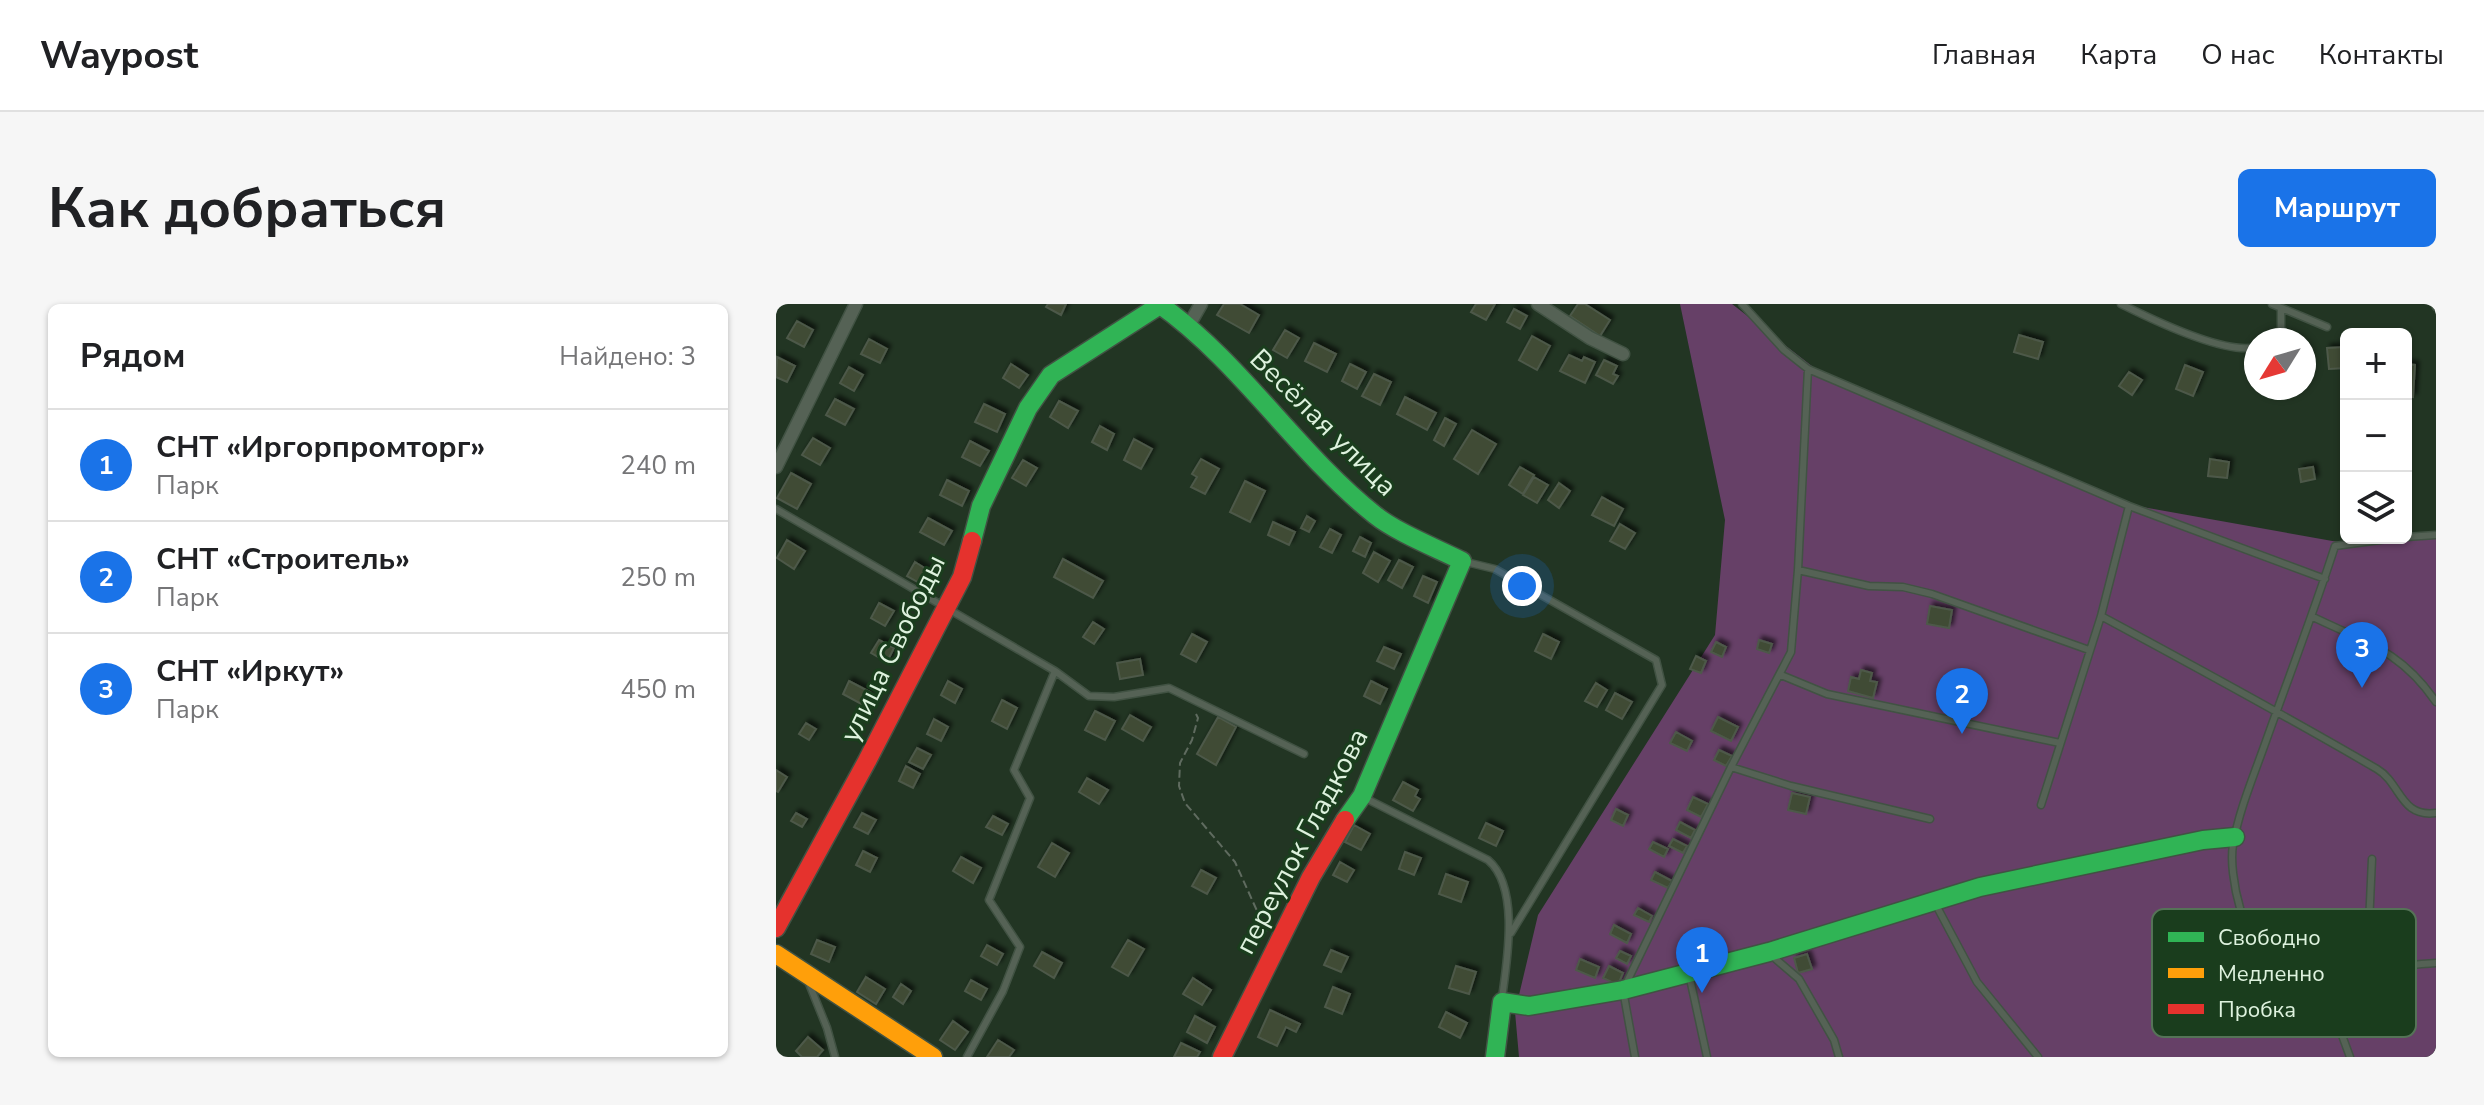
<!DOCTYPE html>
<html lang="ru">
<meta charset="utf-8">
<style>
body{margin:0;font-family:"Nunito Sans",sans-serif;background:#f6f6f6;color:#202124}
.controls{position:absolute;right:24px;top:24px;display:grid;overflow:hidden;border-radius:12px;box-shadow:0 2px 6px #0004}
.controls button{width:72px;height:72px;display:grid;place-items:center;padding:0;border:0;border-bottom:2px solid #e0e0e0;background:#fff;color:#202124;font:40px sans-serif}
.compass{position:absolute;left:1468px;top:24px;width:72px;height:72px;border-radius:50%;background:#fff;box-shadow:0 2px 6px #0004;rotate:233deg}
.you{position:absolute;left:746px;top:282px;width:28px;height:28px;margin:-20px;border:6px solid #fff;border-radius:50%;background:#1a73e8;box-shadow:0 0 0 12px #1a73e833}
.badge{display:grid;place-items:center;width:52px;height:52px;border-radius:50%;background:#1a73e8;color:#fff;font-size:26px;font-weight:700}
.pin{position:absolute;translate:-50% -66px;filter:drop-shadow(0 2px 4px #0008)}
.pin::after{content:'';position:absolute;top:42px;width:28px;height:24px;background:inherit;clip-path:polygon(0 0,100% 0,50% 100%)}
.list{margin:0;padding:0;list-style:none}
h2{display:flex;justify-content:space-between;align-items:center;height:104px;margin:0;padding:0 32px;font-size:34px}
h2 small{font-size:26px;font-weight:400;color:#757577}
.list li{display:grid;grid-template-columns:52px 1fr auto;gap:24px;align-items:center;box-sizing:border-box;height:112px;padding:0 32px;border-top:2px solid #e0e0e0}
.list b{display:block;font-size:30px;white-space:nowrap}
.list p{margin:0;font-size:26px;white-space:nowrap;color:#757577}
.list em{font-size:26px;font-style:normal;color:#757577}
.icon{flex:none;width:44px;height:44px;fill:none;stroke:currentColor;stroke-width:2;stroke-linecap:round;stroke-linejoin:round}
.map{position:relative;flex:none;width:1660px;height:753px;overflow:hidden;border-radius:12px}
header{display:flex;align-items:center;gap:48px;box-sizing:border-box;height:112px;padding:0 40px;background:#fff;border-bottom:2px solid #e0e0e0}
header strong{font-size:38px}
nav{display:flex;gap:44px;margin-inline-start:auto;font-size:28px}
.intro{display:flex;align-items:center;justify-content:space-between;box-sizing:border-box;height:192px;padding:0 48px}
h1{margin:0;font-size:56px}
.button{padding:20px 36px;border-radius:12px;background:#1a73e8;color:#fff;font-size:28px;font-weight:700}
main{display:flex;gap:48px;padding:0 48px}
aside{flex:1;background:#fff;border-radius:12px;box-shadow:0 2px 6px #0004}
.map>svg:first-child{display:block}
</style>
<header>
<strong>Waypost</strong>
<nav><a>Главная</a><a>Карта</a><a>О нас</a><a>Контакты</a></nav>
</header>
<div class="intro"><h1>Как добраться</h1><a class="button">Маршрут</a></div>
<main>
<aside>
<h2>Рядом<small>Найдено: 3</small></h2>
<ul class="list">
<li><span class="badge">1</span><div><b>СНТ «Иргорпромторг»</b><p>Парк</p></div><em>240 m</em></li>
<li><span class="badge">2</span><div><b>СНТ «Строитель»</b><p>Парк</p></div><em>250 m</em></li>
<li><span class="badge">3</span><div><b>СНТ «Иркут»</b><p>Парк</p></div><em>450 m</em></li>
</ul>
</aside>
<div class="map">
<svg width="1660" height="753" viewBox="0 0 1660 753">
<defs>
<filter id="shadow"><feDropShadow dx="3.5" dy="-3.5" stdDeviation="2" flood-color="#0009"/></filter>
</defs>
<rect width="100%" height="100%" fill="#223523"/>
<path fill="#664067" d="M904,0h52l85,66 320,136 201,36 98,-7v522h-917l-4,-45 23,-97 177,-280 10,-115z"/>
<path fill="#404c34" stroke="#4d5949" stroke-width="2" filter="url(#shadow)" d="M272,0h18l-5,11 -15,-8z
M448,0h16l19,11 -10,18 -32,-18z
M700,0h19l-9,16 -15,-8z
M802,0h7l25,16 -10,16 -30,-20z
M738,5l13,7 -7,13 -13,-7z
M21,17l16,9 -9,17 -17,-9z
M509,26l14,8 -12,20 -14,-8z
M1243,31l24,7 -5,17 -24,-7z
M756,32l18,10 -13,24 -18,-10z
M93,35l18,10 -7,14 -19,-9z
M538,39l22,11 -9,18 -22,-11z
M1569,43l1,21 -17,1 -2,-21z
M793,51l13,6 2,-4 11,5 -10,21 -25,-12z
M1,53l18,9 -8,16 -11,-5z
M828,56l13,6 -4,8 5,2 -5,8 -17,-9z
M235,60l17,11 -9,13 -16,-10z
M574,60l16,8 -9,17 -15,-8z
M1630,60l9,1 -2,32 -7,-1z
M1409,61l18,7 -10,24 -17,-7z
M73,63l14,8 -9,16 -14,-8z
M1353,68l13,8 -10,15 -13,-9z
M598,70l17,8 -11,23 -18,-9z
M629,93l31,16 -9,17 -30,-16z
M59,95l19,10 -9,16 -19,-10z
M283,97l19,10 -10,17 -18,-11z
M208,100l21,10 -8,18 -22,-10z
M669,114l11,6 -12,22 -10,-6z
M324,122l14,8 -7,16 -15,-8z
M696,126l24,14 -18,30 -24,-15z
M37,134l17,10 -10,17 -18,-10z
M358,135l18,10 -11,20 -17,-9z
M194,137l19,10 -9,15 -18,-9z
M425,155l18,10 -14,25 -14,-7 6,-10 -5,-3z
M1434,155l19,3 -2,16 -19,-2z
M247,156l14,8 -11,18 -14,-8z
M744,163l14,8 -11,19 -14,-9z
M1537,163l2,12 -14,3 -2,-13z
M15,169l20,11 -14,25 -20,-11z
M758,173l14,8 -11,18 -14,-8z
M171,176l22,11 -7,15 -22,-11z
M469,177l20,10 -15,31 -20,-10z
M783,179l11,8 -11,17 -11,-8z
M826,193l21,12 -9,17 -22,-11z
M531,212l8,5 -6,11 -8,-4z
M152,214l24,13 -8,14 -24,-13z
M497,218l22,10 -6,13 -21,-10z
M844,220l15,9 -10,16 -15,-8z
M554,225l11,6 -9,18 -12,-6z
M584,233l11,6 -6,14 -12,-6z
M11,236l18,11 -11,18 -17,-11z
M598,248l16,9 -12,21 -15,-9z
M287,255l40,22 -10,17 -39,-21z
M623,256l14,7 -11,21 -14,-8z
M139,258l16,10 -8,13 -16,-9z
M647,272l14,6 -9,21 -14,-7z
M103,299l15,8 -9,15 -14,-8z
M1154,302l22,4 -3,18 -22,-4z
M317,318l11,7 -10,15 -11,-7z
M416,330l15,8 -11,20 -15,-8z
M767,330l16,8 -8,17 -16,-8z
M103,336l15,8 -7,14 -16,-9z
M983,336l13,4 -3,9 -12,-4z
M940,338l10,5 -4,10 -11,-5z
M608,343l17,7 -7,15 -17,-8z
M920,352l10,5 -5,12 -11,-4z
M364,355l3,16 -23,4 -3,-16z
M1085,366l11,3 -2,8 7,1 -4,16 -25,-7 3,-14 8,2z
M73,377l21,11 -7,13 -20,-11z
M172,377l14,8 -7,14 -14,-8z
M595,377l16,8 -7,15 -16,-8z
M820,379l11,7 -10,17 -12,-6z
M839,389l17,9 -10,17 -16,-9z
M226,396l15,8 -10,21 -15,-8z
M319,407l20,10 -10,19 -20,-10z
M354,411l21,12 -8,14 -21,-12z
M442,413l18,10 -20,38 -19,-11z
M942,413l20,10 -7,14 -20,-10z
M158,415l14,8 -7,14 -14,-7z
M30,419l10,6 -7,11 -10,-6z
M900,428l16,9 -5,10 -17,-8z
M141,444l14,7 -8,14 -14,-7z
M943,446l13,6 -6,10 -12,-6z
M130,462l14,8 -7,14 -14,-7z
M0,466l11,7 -9,15 -2,-1z
M311,474l21,12 -9,14 -20,-12z
M627,478l15,8 -3,6 5,3 -7,12 -20,-11z
M1016,489l18,4 -4,17 -18,-4z
M917,493l15,7 -7,13 -14,-7z
M840,505l12,6 -5,11 -12,-6z
M20,509l11,6 -5,8 -11,-6z
M86,509l14,7 -8,14 -14,-7z
M217,512l15,8 -6,11 -16,-8z
M904,518l15,8 -4,8 -15,-8z
M710,519l17,8 -7,15 -17,-8z
M578,521l16,9 -9,16 -16,-8z
M897,535l14,7 -4,7 -14,-7z
M877,538l15,7 -4,8 -15,-8z
M276,539l17,10 -14,24 -17,-10z
M87,547l14,7 -7,14 -14,-7z
M629,548l16,6 -7,17 -15,-6z
M185,553l20,11 -8,15 -20,-12z
M564,558l14,8 -7,12 -14,-7z
M425,566l15,8 -9,16 -15,-8z
M879,568l17,9 -4,7 -17,-8z
M670,570l22,8 -7,20 -22,-8z
M862,604l14,8 -3,6 -15,-7z
M838,621l17,9 -4,9 -17,-9z
M41,636l18,7 -6,15 -18,-8z
M352,636l16,9 -16,27 -16,-9z
M922,640l13,6 -4,9 -13,-7z
M211,641l16,9 -6,11 -16,-9z
M555,646l17,7 -7,15 -17,-7z
M844,647l11,5 -4,8 -11,-6z
M266,648l20,11 -8,15 -20,-12z
M1031,650l5,15 -14,4 -4,-15z
M804,655l19,8 -4,11 -19,-8z
M680,662l20,6 -7,22 -20,-6z
M833,662l14,7 -5,12 -15,-7z
M90,673l19,12 -9,15 -19,-12z
M417,674l18,12 -9,15 -19,-11z
M195,676l16,9 -6,11 -16,-9z
M125,680l10,7 -8,13 -10,-7z
M557,683l17,7 -8,20 -17,-7z
M494,706l30,14 -4,8 -10,-5 -9,19 -19,-9z
M670,708l21,11 -7,15 -21,-11z
M419,712l20,11 -8,16 -20,-11z
M177,717l15,11 -13,18 -15,-10z
M32,733l15,13 -6,7h-15l-6,-6z
M222,736l16,10 -5,7h-22z
M405,739l19,9 -3,5h-23z"/>
<g fill="none" stroke-linecap="round" stroke-linejoin="round">
<g stroke="#415243" stroke-width="9">
<path id="lane" d="M966,0l42,46 24,19 321,137 196,73
M1345,0c30,15 104,51 135,43
M1496,0l55,23
M1659,0l1,3
M1500,36l5,-8v-22
M0,205l279,162 34,25 25,1 55,-9 135,66
M1630,233l30,-2
M1619,234l-60,8c-21,66 -46,130 -69,195 -12,34 -27,69 -33,104 -5,28 11,104 40,115 47,19 113,6 163,3
M690,258l29,7 161,91 6,25 -151,248
M1022,266l71,16 34,1 29,7 157,56
M1325,312c93,50 185,100 276,153 24,14 23,49 59,44
M1537,313c54,26 88,34 123,85
M1005,371l46,19 233,49
M955,463l60,19 139,33
M587,493l125,63c32,27 19,101 14,138
M1265,501l60,-189 28,-110
M1160,601l41,77 61,75
M995,651l28,24 35,61 5,17
M1591,663l5,-108
M1542,666l32,87
M913,670l18,83
M32,677l19,47 8,29
M191,753l36,-66 17,-44 -31,-47 41,-102 -16,-28 41,-99
M859,753l-12,-67 108,-223 60,-115 7,-82 10,-201"/>
</g>
<g stroke="#415243" stroke-width="15">
<path id="street" d="M762,0l52,34 33,16
M413,21l12,-21
M0,163l80,-163"/>
</g>
<g stroke="#415243" stroke-width="21">
<path id="fast" d="M383,0c82,58 137,148 216,211 21,17 61,33 87,46l-100,235 -17,24
M196,237l9,-35 47,-98 23,-33 109,-70
M719,753l7,-55 27,4 94,-16 146,-38 211,-65 223,-47 32,-3"/>
</g>
<g stroke="#415243" stroke-width="21">
<path id="slow" d="M0,650l157,103"/>
</g>
<g stroke="#415243" stroke-width="21">
<path id="jam" d="M0,624l91,-167 95,-184 10,-36
M446,753l89,-180 34,-57"/>
</g>
<path stroke="#5f6b5f" stroke-width="2" stroke-dasharray="8 4" stroke-linecap="butt" d="M420,410l2,4 -6,22 -12,23 -1,23 6,17 50,59 32,71"/>
<use href="#lane" stroke="#556255" stroke-width="6"/>
<use href="#street" stroke="#556255" stroke-width="12"/>
<use href="#fast" stroke="#30b455" stroke-width="18"/>
<use href="#slow" stroke="#ff9f0a" stroke-width="18"/>
<use href="#jam" stroke="#e5322d" stroke-width="18"/>
</g>
<g text-anchor="middle" stroke-width="6" stroke-linejoin="round" paint-order="stroke">
<g font-size="28" fill="#def2de" stroke="#1a3d1d">
<text transform="translate(548 118) rotate(45)" y="10">Весёлая улица</text>
<text transform="translate(116 344) rotate(-64)" y="10">улица Свободы</text>
<text transform="translate(525 537) rotate(-62)" y="10">переулок Гладкова</text>
</g>
</g>
<rect x="1376" y="605" width="264" height="128" rx="12" fill="#1a3d1d" stroke="#557357" stroke-width="2"/>
<rect x="1392" y="628" width="36" height="10" fill="#30b455"/>
<rect x="1392" y="664" width="36" height="10" fill="#ff9f0a"/>
<rect x="1392" y="700" width="36" height="10" fill="#e5322d"/>
<g font-size="22" fill="#def2de">
<text x="1442" y="641">Свободно</text>
<text x="1442" y="677">Медленно</text>
<text x="1442" y="713">Пробка</text>
</g>
</svg>
<div class="controls">
<button>+</button>
<button>−</button>
<button><svg class="icon" aria-label="layers" viewBox="0 0 24 24"><path d="M12 4l9 5-9 5-9-5zM3 14l9 5 9-5"/></svg></button>
</div>
<svg class="compass" viewBox="-18 -18 36 36"><path d="M0-13l5 13h-10z" fill="#e53935"/><path d="M0 13l5-13h-10z" fill="#757577"/></svg>
<div class="you"></div>
<div class="pin badge" style="left:926px;top:689px">1</div>
<div class="pin badge" style="left:1186px;top:430px">2</div>
<div class="pin badge" style="left:1586px;top:384px">3</div>
</div>
</main>
